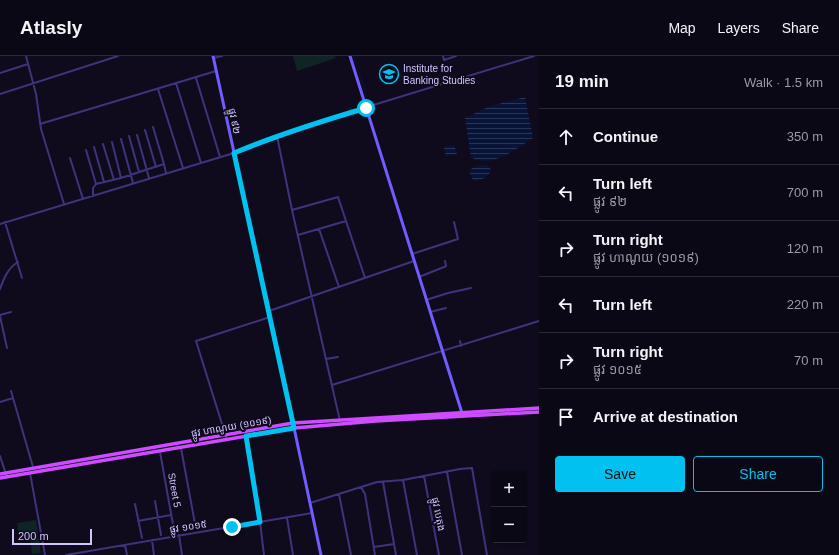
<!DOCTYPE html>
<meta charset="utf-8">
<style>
body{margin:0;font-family:Helvetica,"Noto Sans Khmer",sans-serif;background:#14111e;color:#f1f3f6}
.controls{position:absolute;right:12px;bottom:12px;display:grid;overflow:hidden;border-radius:4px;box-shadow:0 1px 3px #0004}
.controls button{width:36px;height:36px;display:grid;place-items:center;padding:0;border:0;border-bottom:1px solid #2b2934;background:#0b0815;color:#f1f3f6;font:20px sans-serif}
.scale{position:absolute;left:12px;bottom:10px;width:80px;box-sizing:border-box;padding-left:4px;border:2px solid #d1c5ff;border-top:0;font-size:11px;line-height:14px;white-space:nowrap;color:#d1c5ff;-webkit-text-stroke:3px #0f0b1c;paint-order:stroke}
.stop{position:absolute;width:12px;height:12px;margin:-9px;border:3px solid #00c1f0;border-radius:50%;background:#fff}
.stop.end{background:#00c1f0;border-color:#fff;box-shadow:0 1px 4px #0008}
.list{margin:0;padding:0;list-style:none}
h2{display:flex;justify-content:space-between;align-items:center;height:52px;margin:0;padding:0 16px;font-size:17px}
h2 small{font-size:13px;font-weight:400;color:#9a9aa0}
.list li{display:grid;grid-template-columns:26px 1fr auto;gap:12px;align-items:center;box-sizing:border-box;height:56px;padding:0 16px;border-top:1px solid #2b2934}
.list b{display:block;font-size:15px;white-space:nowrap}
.list p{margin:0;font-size:13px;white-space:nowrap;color:#9a9aa0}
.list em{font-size:13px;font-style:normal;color:#9a9aa0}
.actions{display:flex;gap:8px;padding:12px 16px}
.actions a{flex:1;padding:9px 0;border:1px solid #00c1f0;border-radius:4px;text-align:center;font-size:14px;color:#00c1f0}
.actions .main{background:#00c1f0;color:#111}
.icon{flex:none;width:22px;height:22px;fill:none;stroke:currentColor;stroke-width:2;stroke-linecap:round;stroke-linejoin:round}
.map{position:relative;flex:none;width:539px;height:499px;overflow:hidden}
header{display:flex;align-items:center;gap:24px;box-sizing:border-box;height:56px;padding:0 20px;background:#0b0815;border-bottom:1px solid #2b2934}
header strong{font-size:19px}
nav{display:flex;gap:22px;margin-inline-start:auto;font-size:14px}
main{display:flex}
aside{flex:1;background:#0b0815}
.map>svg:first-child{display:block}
</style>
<header>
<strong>Atlasly</strong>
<nav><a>Map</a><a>Layers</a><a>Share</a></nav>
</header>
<main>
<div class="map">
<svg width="539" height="499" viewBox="0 0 539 499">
<defs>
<pattern id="water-rules" width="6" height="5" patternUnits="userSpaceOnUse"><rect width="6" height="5" fill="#071438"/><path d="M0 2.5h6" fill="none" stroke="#2a3556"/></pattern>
</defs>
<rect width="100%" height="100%" fill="#0f0b1c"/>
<path fill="#0e2425" d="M293,0h42l1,2 -39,13z
M36,464l5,33 -9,1 -2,-17 -11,2 -2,-16z"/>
<path fill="url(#water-rules)" d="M525,41l8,41c-15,10 -44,32 -62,19l-6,-39 23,-11z
M454,89l3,9 -11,2 -2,-9z
M478,109h8l5,4c-1,8 -9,11 -17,12l-3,-4 -1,-5 2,-4z"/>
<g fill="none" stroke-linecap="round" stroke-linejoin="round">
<path stroke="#071438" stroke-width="1" d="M354,0l14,47"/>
<path stroke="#3e347c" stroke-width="2" d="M26,0l10,38 5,35 23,75
M443,0l1,4 12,-4
M213,2l9,-2
M0,17l28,-9
M196,22l24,79
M176,27l25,80
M158,33l25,79
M0,38l118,-38
M40,68l176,-53
M145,74l11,37
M137,79l12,43
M129,80l10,36
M277,80l15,74 48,211
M121,83l12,44
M112,86l9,36
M103,88l11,36
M94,91l10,35
M86,94l10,34
M70,102l13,41
M164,108l2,9
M93,140v-8l3,-4 25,-6 43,-14 -11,-37
M292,154l46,-13 27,81
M5,166l17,56
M0,168l234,-71 28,-12 59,-20 213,-65
M319,173l20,58
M298,179l48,-14
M412,198l46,-15 -4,-17
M419,221l25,-10 2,-1 -1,-5
M0,233c4,-11 8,-21 18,-27
M426,244l22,-7 23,-5
M269,255l145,-50
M430,256l16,-4
M0,259l11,-3
M0,260l7,32
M460,285l1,5
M326,303l12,-2
M332,329l207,-64
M11,335l22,76
M0,346l13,-4
M246,380l12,69 6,50
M227,384l-31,-99 74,-24
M181,392l15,81
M160,396l14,78
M0,400l7,21
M447,416l15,83
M30,417l15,82
M424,420l15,79
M403,424l14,75
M383,426l13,73
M361,431l4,7 10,61
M339,438l12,61
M155,445l6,34
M310,447l67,-21 26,-2 57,-11 12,-1 15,87
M135,448l7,34
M287,462l6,37
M138,465l33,-6
M179,479l3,20
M152,484l2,15
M125,489l2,10
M374,491l20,-3
M66,499l246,-42"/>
<path stroke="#705cff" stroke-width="3" d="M213,0l80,367 28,132
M350,0l112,357"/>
<path stroke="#cd4cff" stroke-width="3.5" d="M0,418l293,-51 246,-15
M0,422l294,-50 82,-7 163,-9"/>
</g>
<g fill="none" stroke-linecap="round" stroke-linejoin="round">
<path stroke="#00c1f0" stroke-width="5" d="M232,471l28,-5 -14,-86 48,-8 -60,-275c43,-18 88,-32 132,-45"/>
</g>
<defs>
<g id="university-ring" transform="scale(1)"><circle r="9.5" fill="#0f0b1c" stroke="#00c1f0" stroke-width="1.5"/><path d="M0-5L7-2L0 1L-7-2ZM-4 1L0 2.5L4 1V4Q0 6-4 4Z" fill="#00c1f0"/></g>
</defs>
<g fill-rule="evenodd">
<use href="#university-ring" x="389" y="18"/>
</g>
<g text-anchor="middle" stroke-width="4" stroke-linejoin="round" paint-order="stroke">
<g font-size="10" fill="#d1c5ff" stroke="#0f0b1c" text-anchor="start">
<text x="403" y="16">Institute for<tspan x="403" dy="12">Banking Studies</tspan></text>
</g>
<g font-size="10" fill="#d1c5ff" stroke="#0f0b1c">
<text transform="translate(235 65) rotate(78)" y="4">ផ្លូវ ៩២</text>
<text transform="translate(231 370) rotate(-10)" y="4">ផ្លូវ ហាណូយ (១០១៩)</text>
<text transform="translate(175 434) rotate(80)" y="4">Street 5</text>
<text transform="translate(439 458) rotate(79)" y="4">ផ្លូវ បេតុង</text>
<text transform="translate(188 470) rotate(-9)" y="4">ផ្លូវ ១០១៥</text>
</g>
</g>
</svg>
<div class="controls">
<button>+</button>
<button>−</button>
</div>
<div class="scale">200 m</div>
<div class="stop" style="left:366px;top:52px"></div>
<div class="stop end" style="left:232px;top:471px"></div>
</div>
<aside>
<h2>19 min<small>Walk · 1.5 km</small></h2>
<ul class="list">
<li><svg class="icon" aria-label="ahead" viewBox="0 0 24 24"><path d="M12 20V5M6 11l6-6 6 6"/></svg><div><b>Continue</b></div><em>350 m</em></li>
<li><svg class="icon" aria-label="left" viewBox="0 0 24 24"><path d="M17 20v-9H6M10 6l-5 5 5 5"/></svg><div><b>Turn left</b><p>ផ្លូវ ៩២</p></div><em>700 m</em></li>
<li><svg class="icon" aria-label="right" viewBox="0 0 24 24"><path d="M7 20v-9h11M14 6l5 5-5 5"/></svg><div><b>Turn right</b><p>ផ្លូវ ហាណូយ (១០១៩)</p></div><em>120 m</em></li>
<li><svg class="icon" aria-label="left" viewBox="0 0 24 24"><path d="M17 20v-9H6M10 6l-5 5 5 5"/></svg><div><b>Turn left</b></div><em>220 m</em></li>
<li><svg class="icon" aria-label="right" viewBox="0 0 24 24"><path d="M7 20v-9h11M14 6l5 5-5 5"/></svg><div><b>Turn right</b><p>ផ្លូវ ១០១៥</p></div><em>70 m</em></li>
<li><svg class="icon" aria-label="arrive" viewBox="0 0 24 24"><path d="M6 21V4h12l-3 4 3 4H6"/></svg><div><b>Arrive at destination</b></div></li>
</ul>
<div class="actions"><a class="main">Save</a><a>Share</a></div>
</aside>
</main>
